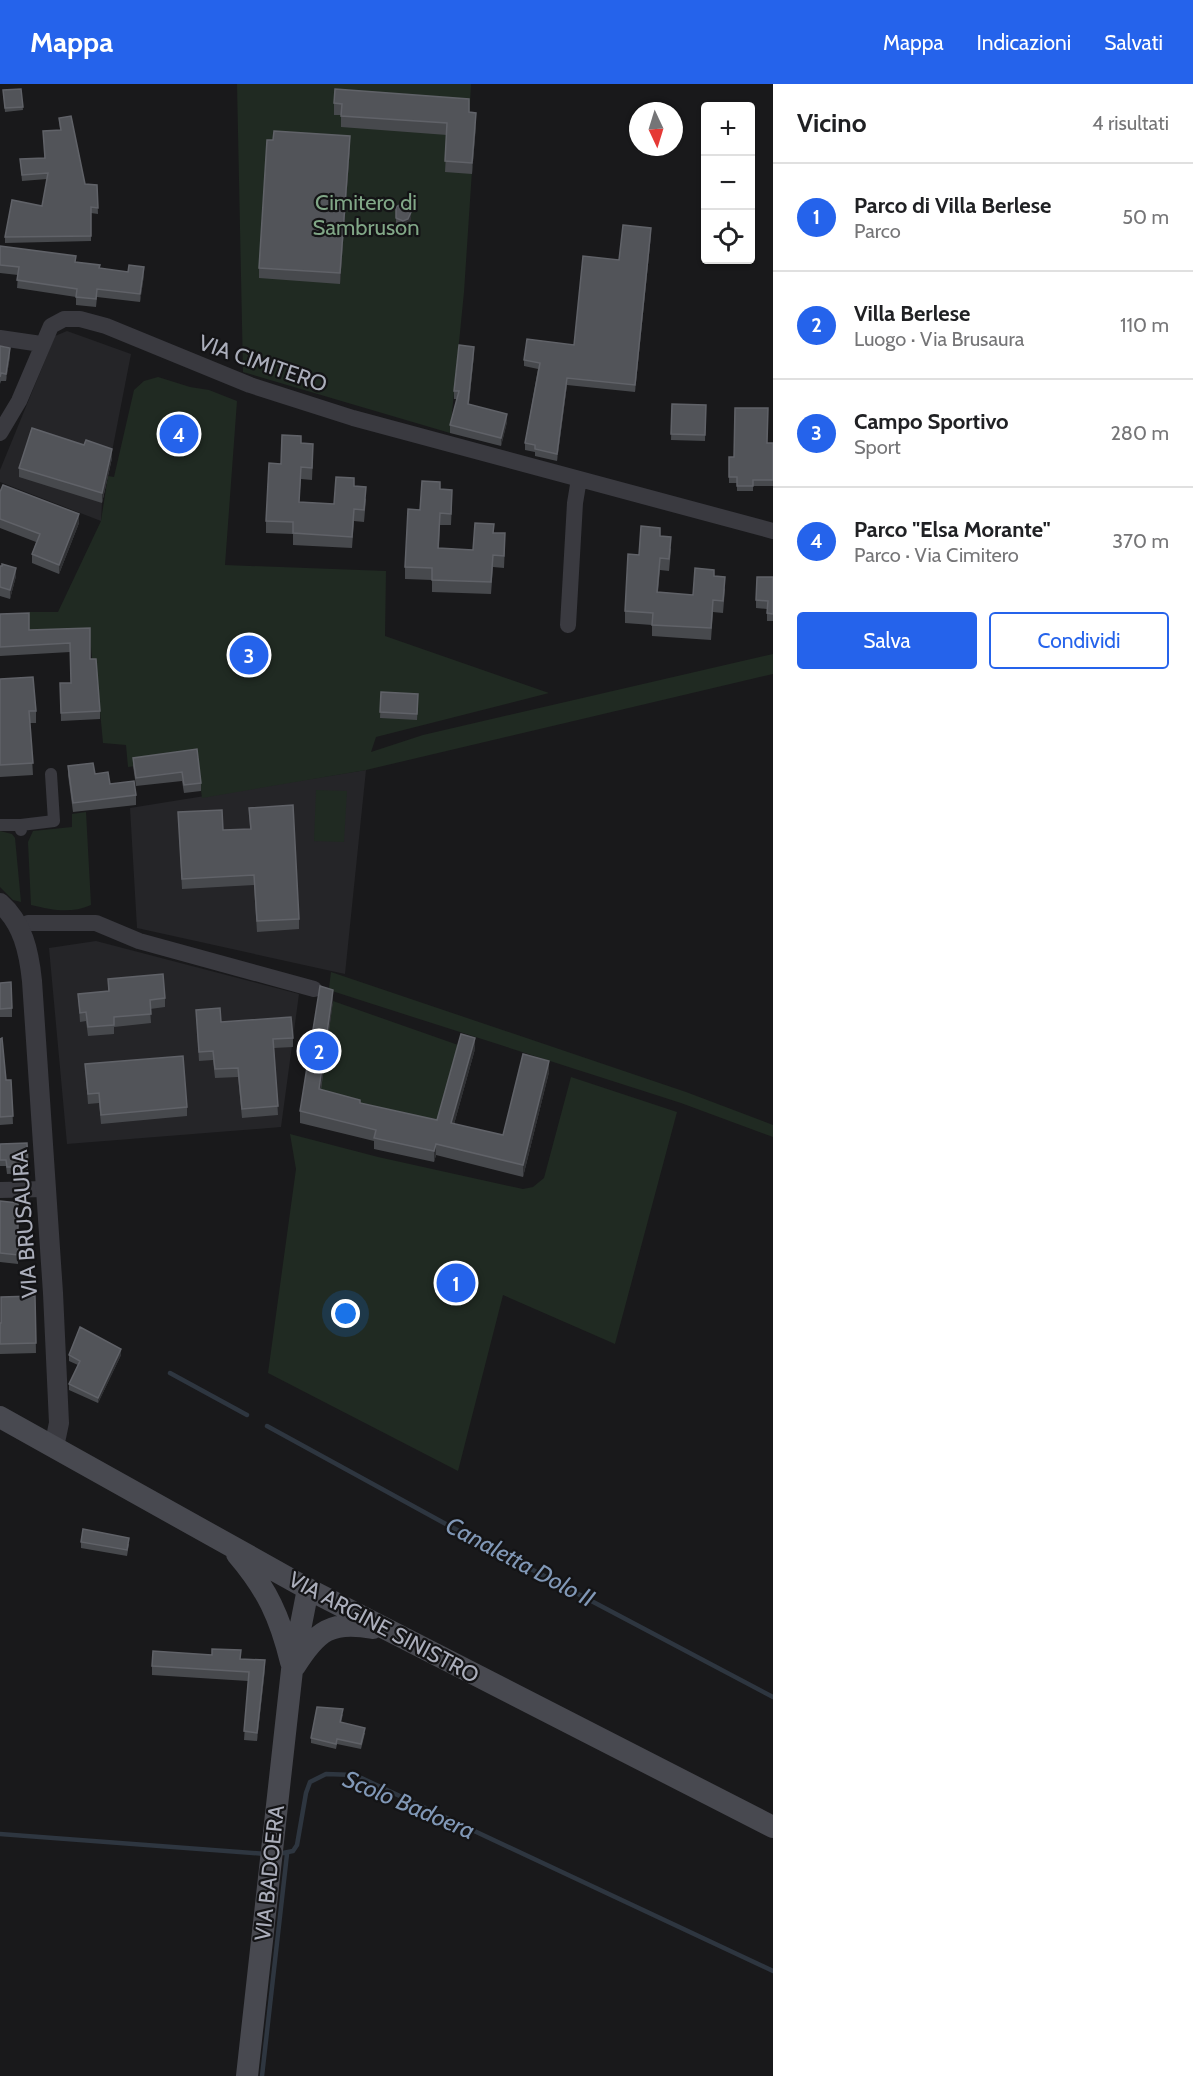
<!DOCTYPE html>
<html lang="it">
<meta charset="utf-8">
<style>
body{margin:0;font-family:Cabin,sans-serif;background:#f6f6f6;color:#202124}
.controls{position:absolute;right:18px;top:18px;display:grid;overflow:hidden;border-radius:6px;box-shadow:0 2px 4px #0004}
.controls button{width:54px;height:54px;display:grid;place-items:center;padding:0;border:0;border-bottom:2px solid #e0e0e0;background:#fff;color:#202124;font:30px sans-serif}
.compass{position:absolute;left:629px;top:18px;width:54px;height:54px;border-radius:50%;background:#fff;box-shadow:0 2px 4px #0004;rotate:176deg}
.you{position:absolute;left:346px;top:1230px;width:21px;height:21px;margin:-15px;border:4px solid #fff;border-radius:50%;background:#1a73e8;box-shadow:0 0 0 9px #1a73e833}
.badge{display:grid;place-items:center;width:39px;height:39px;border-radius:50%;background:#2563eb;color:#fff;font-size:20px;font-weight:700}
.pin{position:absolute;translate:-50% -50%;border:3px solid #fff;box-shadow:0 2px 6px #0006}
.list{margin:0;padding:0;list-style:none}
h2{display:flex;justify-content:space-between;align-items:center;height:78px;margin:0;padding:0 24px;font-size:26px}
h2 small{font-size:20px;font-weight:400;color:#757577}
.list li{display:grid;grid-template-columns:39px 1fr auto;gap:18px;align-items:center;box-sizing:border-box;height:108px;padding:0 24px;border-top:2px solid #e0e0e0}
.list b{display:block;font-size:22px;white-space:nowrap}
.list p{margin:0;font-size:20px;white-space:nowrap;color:#757577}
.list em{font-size:20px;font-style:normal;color:#757577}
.actions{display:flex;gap:12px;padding:18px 24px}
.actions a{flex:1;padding:14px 0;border:2px solid #2563eb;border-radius:6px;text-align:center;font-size:21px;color:#2563eb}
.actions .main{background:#2563eb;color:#fff}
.icon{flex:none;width:33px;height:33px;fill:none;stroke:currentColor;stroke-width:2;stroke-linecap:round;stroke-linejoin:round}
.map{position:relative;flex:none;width:773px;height:1992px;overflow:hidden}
header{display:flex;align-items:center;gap:36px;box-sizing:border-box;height:84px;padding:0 30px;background:#2563eb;color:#fff}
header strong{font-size:28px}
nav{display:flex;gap:33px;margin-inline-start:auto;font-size:21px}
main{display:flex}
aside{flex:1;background:#fff}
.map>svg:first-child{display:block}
</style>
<header>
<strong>Mappa</strong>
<nav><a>Mappa</a><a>Indicazioni</a><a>Salvati</a></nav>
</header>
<main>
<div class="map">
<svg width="773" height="1992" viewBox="0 0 773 1992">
<rect width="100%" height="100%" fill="#19191b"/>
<path fill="#252528" d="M67,247l64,23 -29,149 -1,18 -101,-39v-12l55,-134z
M366,686l-21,204 -208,-46 -7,-120z
M96,857l203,53 -18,133 -214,17 -18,-196z"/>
<path fill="#202a22" d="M237,0h234l-2,40 6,1 -11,167 -14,141 -207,-61z
M158,293l32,10 19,3 28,11 -12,164 161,6 -1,65 164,57 -173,44 -5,15 52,-17 350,-81v20l-407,96 -164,28 -5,-40 -69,9 -2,-22 -23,-2 -7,-75h-3l-3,-31 -61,1v-26h29l43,-91 7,-45 6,1 20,-87 10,-9z
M316,706l31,1 -3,51 -30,-1z
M86,728l5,93c-21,9 -38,5 -60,0l-3,-63 5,-11 39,-4v-13z
M0,747l12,3 3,4 6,64 -8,-2 -13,-13z
M331,888l355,120 87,33v12l-92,-34 -349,-112 -3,-3z
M333,917l128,45 -19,87 -123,-32z
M571,993l106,35 -62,232 -112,-49 -45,176 -190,-98 28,-204 -6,-35 88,23 145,32 10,-2 11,-9z"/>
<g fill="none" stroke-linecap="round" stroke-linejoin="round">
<path stroke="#2e3640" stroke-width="4.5" d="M170,1289l77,42
M267,1342l177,97 329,174
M0,1750l266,20
M278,1770l15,-3 4,-6 9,-52 4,-11 16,-8 29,1 418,196
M262,1992l25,-222"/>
<path stroke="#3a3a40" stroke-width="12" d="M0,741h21v5
M21,741l33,-4 -3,-47"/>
<path stroke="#3a3a40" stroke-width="16" d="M0,254l41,6
M0,349l19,-32 32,-75 13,-7h16l26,7 144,59 103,33 420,113
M568,541l7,-122 4,-24
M19,843l9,-4h68l43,18 175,48
M0,1106l46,-1"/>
<path stroke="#3a3a40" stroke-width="20" d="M0,819c23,20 29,49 32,78l21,312 6,130 -5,24"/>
<path stroke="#484950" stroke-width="22" d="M0,1333l308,172 465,238
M237,1470c30,35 43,63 54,108
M295,1582c22,-35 36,-46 78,-38
M247,1992l45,-406 16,-81"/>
</g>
<path fill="#47494d" d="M21,5l2,21 -18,2 -2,-22z
M334,19l135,10 7,12 -4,49 -27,-2 2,-37 -106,-8v-12h-7z
M59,34l26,66 12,1 1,29 -7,-1v28l-86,2v-6l37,-31 5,-27 -25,2 -2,-22 24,-1 16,-28z
M350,63l-10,137 -81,-6v-10z
M396,123l15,17 -3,7 -5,2 -7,-3z
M651,151l-16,157 -68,-7 -10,76 -22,-5v-4l-10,-2v-7l13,-74 -14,-3v-6l50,-15 45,-85z
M0,162l100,22 44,7 -4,27 -43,-5 -1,10 -20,-2v-8l-59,-9 1,-13 -18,-2z
M0,262l10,10 -4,25h-5l-1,3z
M474,271l-5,49 38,18 -6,24 -51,-13v-8l7,-26h-3v-8z
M672,320l34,1 -1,36 -34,-1z
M767,359h6v43h-20v5h-16v-8h-8v-26h5z
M301,360l12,12 -1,24 -11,-1 -2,23 35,2 20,-17 12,12 -2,23 -10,-1 -2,27 -59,-3v-11l-27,-1v-12l15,-57z
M84,361l28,13 -10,45 -83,-26v-9z
M440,405l12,13 -1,23h-11l-1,23 34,2 21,-17 11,12 -1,23 -11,-1 -2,27 -59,-2v-12l-27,-1v-12l15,-57z
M0,408l79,31 -20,51 -27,-11v-9l4,-12 -36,-14z
M660,452l11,13 -2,22 -9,-1 -2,22 35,3 21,-19 11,13 -2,24 -10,-1 -2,28 -59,-4v-11l-27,-2v-12l14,-56z
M0,482l16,10 -6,23 -10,-3z
M773,493v44h-6v-12l-11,-1v-8z
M0,530l29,16 61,-2v31l10,52v8l-39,2 -1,-38h11l-1,-31 -70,4z
M0,595l36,32v12h-6l3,52 -33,2z
M381,608l37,9 -1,19 -37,-2z
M197,665l4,34v8l-17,2 -2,-12 -46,5 -3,-20v-8z
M68,682l27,8 15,10 26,11v10l-63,7 -5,-37z
M249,724l50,111v10l-42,3 -3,-47 -72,4 -4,-77 45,18 27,-1z
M108,895l57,19v9l-15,2 1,14 -37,4v7l-26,2 -2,-15 -6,1 -2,-28 30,-3z
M0,899l12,25v9h-12z
M333,917l-12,89 39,13 77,17 38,-71 -21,75 49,11 46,-63 -26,105 -87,-22 -2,7 -60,-13v-8l-74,-18v-12z
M196,926l25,12 72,16v9l-19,1 4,67 -36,3 -4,-41 -23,1 -2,-18 -14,1z
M0,955l6,41h5l2,44 -13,1z
M85,980l102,43v9l-86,8 -2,-21 -11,1z
M27,1059l1,30 -21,1 -1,-8h-6v-22z
M0,1117l18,2v61l-18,-2z
M35,1212l1,57 -36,1v-31z
M69,1271h52l-23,48 -29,-13v-6l9,-19 -9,-4z
M81,1458l48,2 -2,12 -46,-8z
M241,1575l24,10 -8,72 -13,-1 4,-59 -96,-6v-9z
M343,1630l-2,9 24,10 -4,16 -24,-5 -1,5 -25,-6v-5z"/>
<path fill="#303134" d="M476,29v12l-4,49v-11z
M350,52v11l-10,137v-11z
M411,128v12l-3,7 -5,2v-12z
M651,144v7l-16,157v-7z
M144,183v8l-4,27v-8z
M474,263v8l-6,57v-8z
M10,264v8l-4,25v-7z
M567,294v7l-10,76v-7z
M507,330v8l-6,24v-8z
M112,365v9l-10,45v-10z
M79,430v9l-20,51v-9z
M16,484v8l-6,23v-9z
M333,906v11l-14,100v-12z
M475,954v11l-24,86v-12z
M549,977v11l-26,105v-12z
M436,1060v11l-2,7v-11z
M121,1265v6l-23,48v-5z
M265,1576v9l-8,72v-8z"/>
<path fill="#525459" stroke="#606268" stroke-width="1.5" d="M21,5l2,18 -18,1 -2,-18z
M335,5l134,10v13l7,1 -4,50 -27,-2 2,-38 -106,-7 1,-12 -8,-1z
M71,32l14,68 12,1 1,23 -7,-1v29l-86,1 7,-37 30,6 6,-33 -26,2 -2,-16 25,-1 -2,-27 18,-1 -2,-12z
M274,47l76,5 -10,137 -81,-5 8,-128h6z
M401,120l7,2 3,6 -3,7 -5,2 -7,-3v-11z
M623,141l28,3 -16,157 -68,-7 -10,76 -22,-5v-4l-10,-2 15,-80 -16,-3 3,-21 47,6 9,-89 36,4z
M0,162l76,10 -1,6 25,3 -1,3 29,4 1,-7 15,2 -4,27 -43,-5 -1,10 -20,-2 1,-8 -60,-9 2,-13 -19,-2z
M459,261l15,2 -6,57 39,10 -6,24 -51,-13 9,-34h-5z
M0,262l10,2 -4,26 -5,-1 -1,4z
M672,320l34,1 -1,30 -34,-1z
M735,324h33l-1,35h6v37h-20v6h-16v-9h-8v-20h5z
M32,344l52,17 2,-5 26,9 -10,44 -83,-25z
M282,351l19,1v7l12,1 -1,24 -11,-1 -2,35 35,2 2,-27 18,1v8l12,1 -2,23 -10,-1 -2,28 -59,-4v-11l-27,-1 3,-58 12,1z
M422,397l18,1v7l12,1 -1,24 -11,-1 -2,35 35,2 2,-27 19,1 -1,9h12l-1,23 -11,-1 -2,27 -59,-2v-12l-27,-1 3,-58 12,1z
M3,401l76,29 -20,51 -27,-11 8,-20 -40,-15v-27z
M641,442l19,2v8l11,1 -2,22 -9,-1 -3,34 36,3 2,-27 19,2v6l11,1 -2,24 -10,-1 -2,28 -59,-3 1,-12 -28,-2 3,-57 11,1z
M2,480l14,4 -6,22 -10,-3v-21h2z
M757,493h16v37l-6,-1 1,-12 -12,-1z
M29,529v17l61,-2v31h6l4,52 -39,2 -1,-30h11l-1,-40 -70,4v-33z
M33,593l3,34h-7l4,52 -33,2v-86z
M381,608l37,2 -1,20 -37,-2z
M197,665l4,34 -17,2 -2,-13 -46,6 -3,-20z
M93,679l2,11 13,-2 2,12 24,-3 2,14 -63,8 -5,-37z
M293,721l6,114 -42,2 -3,-46 -72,4 -4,-67 44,-2 1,20 28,-1 -2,-21z
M163,890l2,24 -15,2 1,14 -37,3v8l-26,2 -2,-15 -6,1 -2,-19 31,-3 -1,-12z
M11,898l1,26 -12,1v-26z
M320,902l13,4 -14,99 41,11v3l77,17 24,-86 14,4 -24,85 52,12 20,-81 26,7 -26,104 -87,-21 -2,7 -60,-13 2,-8 -76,-19z
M220,924l1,14 70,-5 2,21 -20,1 5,67 -36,3 -4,-41 -23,1 -2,-18 -14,1 -3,-42z
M2,954l4,42h5l2,36 -13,1v-78z
M183,972l4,51 -86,8 -2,-22 -11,1 -3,-30z
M27,1059l1,24h-21l-1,-7h-6v-16z
M0,1117l18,2v52l-18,-2z
M35,1212l1,47 -36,1v-21h1v-26z
M80,1243l41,22 -23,49 -29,-14 11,-23 -11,-6z
M83,1445l46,9 -2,12 -46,-8z
M212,1565l29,1 -1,9 25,1 -8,73 -13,-2 5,-59 -97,-6 1,-15 59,4z
M317,1623l26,2 -3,13 25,6 -4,16 -24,-5 -1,5 -25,-6z"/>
<g text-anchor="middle" stroke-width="4.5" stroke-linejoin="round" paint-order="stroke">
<g font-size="22" fill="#81a787" stroke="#141416">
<text x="366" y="126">Cimitero di<tspan x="366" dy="25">Sambruson</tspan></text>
</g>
<g font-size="22" fill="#abaebb" stroke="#141416">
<text transform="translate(263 279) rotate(19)" y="8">VIA CIMITERO</text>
<text transform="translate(24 1140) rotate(-94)" y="8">VIA BRUSAURA</text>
<text transform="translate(384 1543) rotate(28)" y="8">VIA ARGINE SINISTRO</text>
<text transform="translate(269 1789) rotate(-84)" y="8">VIA BADOERA</text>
</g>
<g font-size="24" font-style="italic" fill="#8198b7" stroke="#141416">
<text transform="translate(520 1478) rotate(28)" y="8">Canaletta Dolo II</text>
<text transform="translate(409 1721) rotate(23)" y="8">Scolo Badoera</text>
</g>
</g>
</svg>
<div class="controls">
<button>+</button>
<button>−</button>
<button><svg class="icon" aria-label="locate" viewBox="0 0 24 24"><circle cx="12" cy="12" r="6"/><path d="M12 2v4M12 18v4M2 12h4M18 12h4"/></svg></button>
</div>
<svg class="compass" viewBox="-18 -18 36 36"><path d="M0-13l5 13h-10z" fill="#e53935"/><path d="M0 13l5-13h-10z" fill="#757577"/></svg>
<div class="you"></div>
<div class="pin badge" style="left:456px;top:1199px">1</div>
<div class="pin badge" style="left:319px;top:967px">2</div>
<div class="pin badge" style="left:249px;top:571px">3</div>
<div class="pin badge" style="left:179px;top:350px">4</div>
</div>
<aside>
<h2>Vicino<small>4 risultati</small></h2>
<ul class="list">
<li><span class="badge">1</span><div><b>Parco di Villa Berlese</b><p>Parco</p></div><em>50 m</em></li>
<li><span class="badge">2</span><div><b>Villa Berlese</b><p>Luogo · Via Brusaura</p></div><em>110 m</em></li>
<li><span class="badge">3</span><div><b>Campo Sportivo</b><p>Sport</p></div><em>280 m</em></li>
<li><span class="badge">4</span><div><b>Parco &quot;Elsa Morante&quot;</b><p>Parco · Via Cimitero</p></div><em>370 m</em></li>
</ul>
<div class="actions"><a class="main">Salva</a><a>Condividi</a></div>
</aside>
</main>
